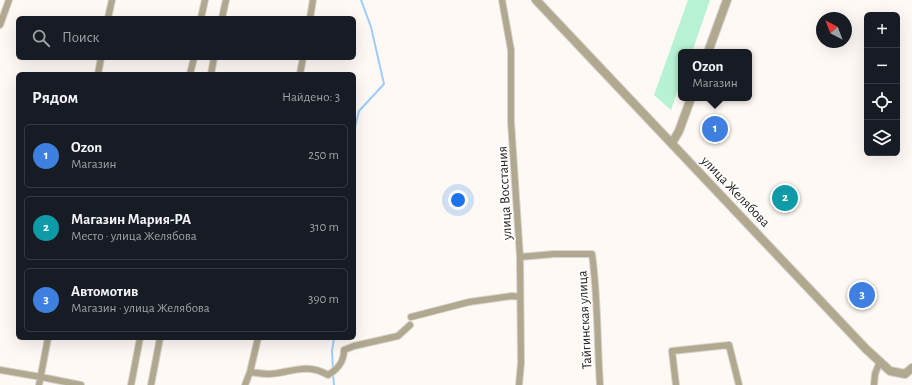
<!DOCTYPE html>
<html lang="ru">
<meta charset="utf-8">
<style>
body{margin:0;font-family:"Alegreya Sans",sans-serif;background:#20242c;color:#f1f3f6}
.controls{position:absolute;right:12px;top:12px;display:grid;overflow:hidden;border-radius:6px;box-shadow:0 4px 16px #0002}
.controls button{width:36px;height:36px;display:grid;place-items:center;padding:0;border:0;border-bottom:1px solid #363941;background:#171b24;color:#f1f3f6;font:20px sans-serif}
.compass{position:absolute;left:816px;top:12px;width:36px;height:36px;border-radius:50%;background:#171b24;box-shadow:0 4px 16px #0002;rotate:318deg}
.you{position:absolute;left:458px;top:200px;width:14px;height:14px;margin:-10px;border:3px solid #fff;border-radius:50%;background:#1a73e8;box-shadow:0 0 0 6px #1a73e833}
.badge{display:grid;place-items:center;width:26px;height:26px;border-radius:50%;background:#b45309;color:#fff;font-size:13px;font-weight:700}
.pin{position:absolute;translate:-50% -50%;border:2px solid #fff;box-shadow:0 1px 4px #0006}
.popup{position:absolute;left:678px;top:49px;width:74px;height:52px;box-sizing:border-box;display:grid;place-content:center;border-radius:6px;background:#171b24;filter:drop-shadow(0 1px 3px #0005);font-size:13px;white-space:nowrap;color:#9ea1a6}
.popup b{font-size:15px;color:#f1f3f6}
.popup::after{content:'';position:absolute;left:50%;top:100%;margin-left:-8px;border:8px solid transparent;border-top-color:#171b24}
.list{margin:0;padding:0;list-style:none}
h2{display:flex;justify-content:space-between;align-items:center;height:52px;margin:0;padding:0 16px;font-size:17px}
h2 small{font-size:13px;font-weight:400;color:#9ea1a6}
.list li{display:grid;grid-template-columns:26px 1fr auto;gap:12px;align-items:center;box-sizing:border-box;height:64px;margin:0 8px 8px;padding:0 8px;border:1px solid #363941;border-radius:6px}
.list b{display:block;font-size:15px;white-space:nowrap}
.list p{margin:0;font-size:13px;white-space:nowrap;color:#9ea1a6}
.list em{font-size:13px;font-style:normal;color:#9ea1a6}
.icon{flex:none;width:22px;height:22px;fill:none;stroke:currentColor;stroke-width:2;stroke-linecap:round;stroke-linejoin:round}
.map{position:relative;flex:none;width:912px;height:385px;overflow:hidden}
.search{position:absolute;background:#171b24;box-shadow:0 4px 16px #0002;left:16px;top:16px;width:340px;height:44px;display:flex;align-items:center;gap:10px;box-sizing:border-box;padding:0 14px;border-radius:6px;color:#9ea1a6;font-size:15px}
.panel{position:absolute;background:#171b24;box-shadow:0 4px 16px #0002;left:16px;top:72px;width:340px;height:268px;border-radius:6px}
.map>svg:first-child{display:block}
</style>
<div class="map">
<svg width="912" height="385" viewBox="0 0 912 385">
<rect width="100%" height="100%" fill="#fef9f4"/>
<path fill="#b7f3d2" d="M688,0h22l-18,52h-11v29l-10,29 -17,-15z"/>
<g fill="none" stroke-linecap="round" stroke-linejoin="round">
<path stroke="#9ecdfa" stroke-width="2" d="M354,131l5,-20 25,-27 -13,-57 -10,-27
M333,370l-1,-19 2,-13
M333,374l1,11"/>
<g stroke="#d7d2cd" stroke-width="8">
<path id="minor" d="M502,0l9,50v72l9,135 1,106 -2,22
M108,18l4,-18
M201,18l4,-18
M222,18l4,-18
M310,18l3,-18
M0,25l9,-25
M98,74l3,-16
M190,74l4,-16
M211,74l3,-16
M300,74l3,-16
M520,257l34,-3h38c6,43 5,87 8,131
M411,317l58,-15 43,-6 8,1
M0,370l41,7 40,8
M250,372c6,1 13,2 19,2 22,-1 37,-12 59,1 10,-6 16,-13 16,-25l10,-4 44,-10 12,-11
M39,385l9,-47
M131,385l9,-47
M151,385l9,-47
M245,385l5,-13 8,-34
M676,385l-4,-34 57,-6 10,40
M874,385l1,-11 5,-13"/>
</g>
<g stroke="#d7d2cd" stroke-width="10">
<path id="tertiary" d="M536,0l330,349 24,22 15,3 7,-6
M708,52l19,-52
M672,143l7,-12 12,-33"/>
</g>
<use href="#minor" stroke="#b0a88f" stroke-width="6"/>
<use href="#tertiary" stroke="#b0a88f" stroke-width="8"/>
</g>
<g text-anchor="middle" stroke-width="3.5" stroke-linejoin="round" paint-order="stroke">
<g font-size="14" fill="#27221e" stroke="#fff">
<text transform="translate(736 191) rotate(46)" y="5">улица Желябова</text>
<text transform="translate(504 193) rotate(-93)" y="5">улица Восстания</text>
<text transform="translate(584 320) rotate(-93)" y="5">Тайгинская улица</text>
</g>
</g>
</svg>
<div class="controls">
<button>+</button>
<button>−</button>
<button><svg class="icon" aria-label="locate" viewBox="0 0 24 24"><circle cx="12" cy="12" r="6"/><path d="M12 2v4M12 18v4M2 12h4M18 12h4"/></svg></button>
<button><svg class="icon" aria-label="layers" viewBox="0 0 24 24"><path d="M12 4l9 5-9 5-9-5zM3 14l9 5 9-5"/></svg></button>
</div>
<svg class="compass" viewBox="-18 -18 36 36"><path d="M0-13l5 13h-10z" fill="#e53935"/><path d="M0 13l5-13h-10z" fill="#9ea1a6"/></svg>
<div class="you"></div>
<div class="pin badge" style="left:715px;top:129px;background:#3f7fe0">1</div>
<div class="popup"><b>Ozon</b>Магазин</div>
<div class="pin badge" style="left:785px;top:198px;background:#0f9aa8">2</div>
<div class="pin badge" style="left:862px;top:295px;background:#3f7fe0">3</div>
<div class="search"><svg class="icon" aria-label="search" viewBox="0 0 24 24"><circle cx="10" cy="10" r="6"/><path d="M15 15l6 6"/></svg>Поиск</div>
<section class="panel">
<h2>Рядом<small>Найдено: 3</small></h2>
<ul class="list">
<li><span class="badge" style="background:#3f7fe0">1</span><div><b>Ozon</b><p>Магазин</p></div><em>250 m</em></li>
<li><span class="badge" style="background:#0f9aa8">2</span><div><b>Магазин Мария-РА</b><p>Место · улица Желябова</p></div><em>310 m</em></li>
<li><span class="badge" style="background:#3f7fe0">3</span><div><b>Автомотив</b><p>Магазин · улица Желябова</p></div><em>390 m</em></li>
</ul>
</section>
</div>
